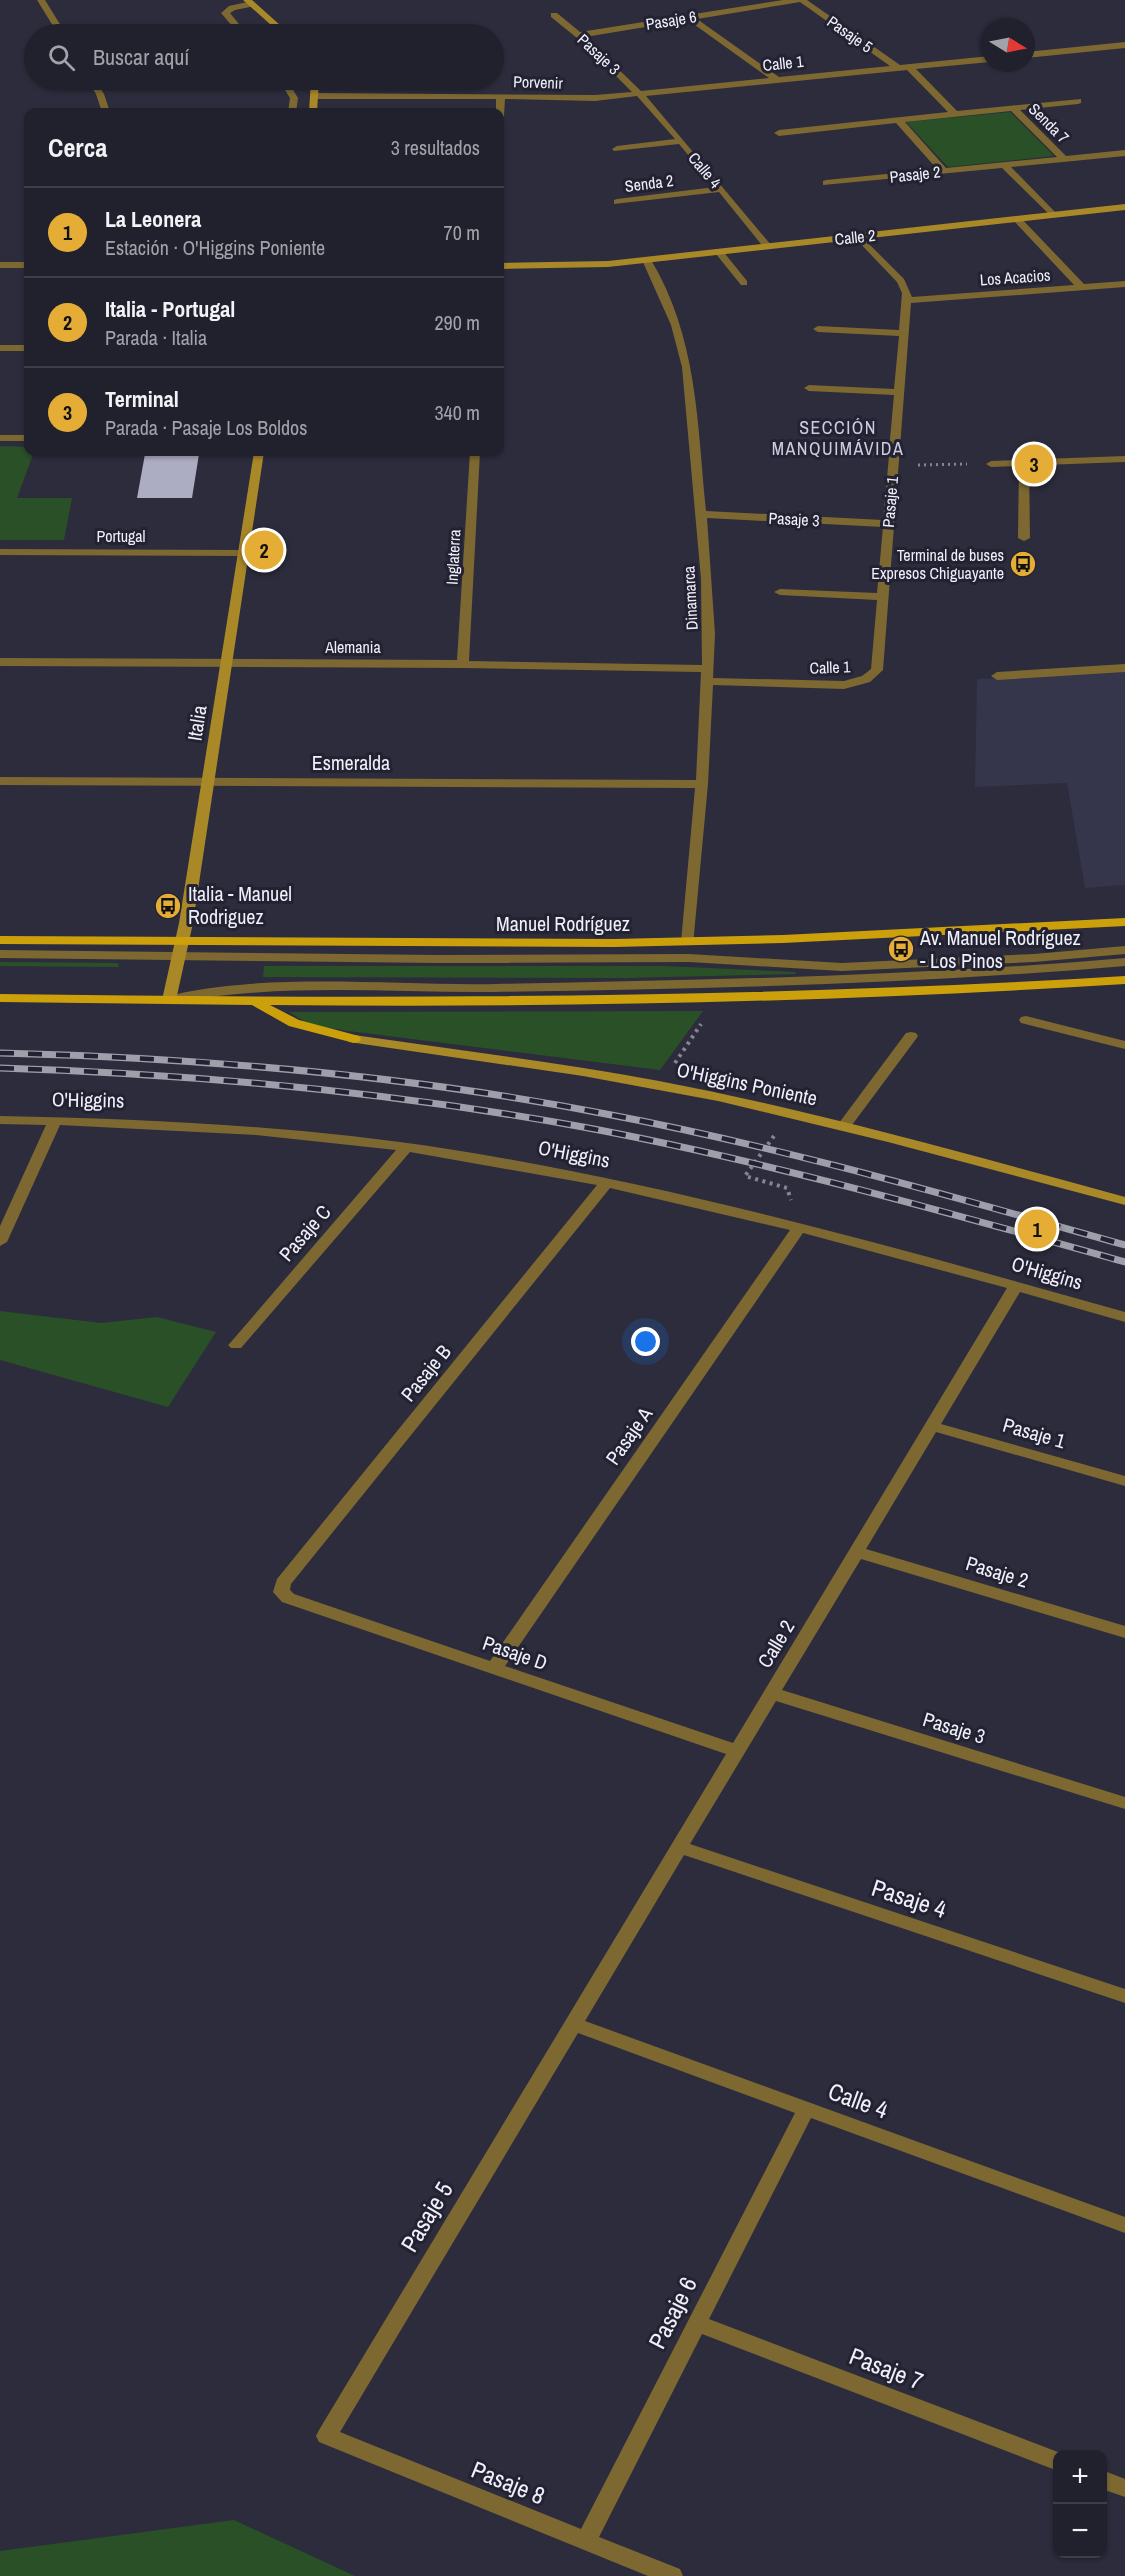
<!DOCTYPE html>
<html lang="es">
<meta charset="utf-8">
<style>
body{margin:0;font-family:"Archivo Narrow",sans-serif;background:#2d2e3a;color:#f1f3f6}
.controls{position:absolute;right:18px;bottom:18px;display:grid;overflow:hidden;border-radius:12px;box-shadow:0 2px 4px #0004}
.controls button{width:54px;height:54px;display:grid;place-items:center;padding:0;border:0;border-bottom:2px solid #3e3e4a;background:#21212e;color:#f1f3f6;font:30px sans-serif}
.compass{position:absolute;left:981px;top:18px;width:54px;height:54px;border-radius:50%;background:#21212e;box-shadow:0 2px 4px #0004;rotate:100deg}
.you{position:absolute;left:646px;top:1342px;width:21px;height:21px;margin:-15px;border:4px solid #fff;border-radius:50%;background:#1a73e8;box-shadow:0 0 0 9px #1a73e833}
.badge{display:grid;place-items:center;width:39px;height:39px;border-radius:50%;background:#e6ad36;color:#111;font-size:20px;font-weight:700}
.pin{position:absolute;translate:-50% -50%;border:3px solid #fff;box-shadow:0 2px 6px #0006}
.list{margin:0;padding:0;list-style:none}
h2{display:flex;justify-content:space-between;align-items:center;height:78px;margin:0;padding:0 24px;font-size:26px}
h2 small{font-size:20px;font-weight:400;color:#a2a3aa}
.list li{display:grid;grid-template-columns:39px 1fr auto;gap:18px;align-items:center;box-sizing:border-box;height:90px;padding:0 24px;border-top:2px solid #3e3e4a}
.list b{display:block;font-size:22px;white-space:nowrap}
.list p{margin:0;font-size:20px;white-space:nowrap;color:#a2a3aa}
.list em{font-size:20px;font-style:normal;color:#a2a3aa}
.icon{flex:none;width:33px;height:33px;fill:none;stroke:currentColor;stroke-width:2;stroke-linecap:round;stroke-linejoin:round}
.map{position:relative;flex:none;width:1125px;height:2576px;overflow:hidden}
.search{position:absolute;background:#21212e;box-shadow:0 2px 4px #0004;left:24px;top:24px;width:480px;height:66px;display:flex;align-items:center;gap:15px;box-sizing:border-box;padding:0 21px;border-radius:33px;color:#a2a3aa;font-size:22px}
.panel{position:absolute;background:#21212e;box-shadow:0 2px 4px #0004;left:24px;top:108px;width:480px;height:348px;border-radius:12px}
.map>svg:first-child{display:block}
</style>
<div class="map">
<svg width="1125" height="2576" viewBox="0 0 1125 2576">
<rect width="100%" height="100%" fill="#2c2c3d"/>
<path fill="#35354c" d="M1125,672v213l-40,3 -18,-105 -92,4 2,-108z"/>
<path fill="#2a5028" d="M1010,112l44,44 -106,11 -42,-45z
M0,446l28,1v5h6l-17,46h55l-8,42h-64z
M0,962l118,1 1,4 -119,-1z
M264,966h400l131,6 1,2 -170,4 -363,-1z
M703,1011l-43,59 -312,-39 -38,-6 -21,-13z
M0,1311l101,12 56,-6 59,15 -48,75 -168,-47z
M234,2520l121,56h-355v-25z"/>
<path fill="#acacc2" d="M145,454h54l-7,44h-55z"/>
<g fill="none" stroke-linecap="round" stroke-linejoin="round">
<path stroke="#858593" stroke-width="3" stroke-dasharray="2 4" stroke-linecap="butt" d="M918,465l49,-1"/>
<path stroke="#858593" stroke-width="4" stroke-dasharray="3 4.5" stroke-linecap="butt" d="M675,1063l26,-39
M774,1136l-29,40 42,12 4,12"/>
<path fill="#7d6832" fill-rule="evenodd" d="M1024,460l5,3 1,75 -6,3 -6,-3 1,-75z
M1125,946v8l-91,8 -192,9 -153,-9 -249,1 -440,-5v-8l440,5 249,-1 153,9 192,-9z
M1125,958v8c-209,18 -420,23 -630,26 -108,1 -219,-10 -326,12l-7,-4 2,-3c104,-26 225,-11 333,-13 209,-4 419,-8 628,-26z"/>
<path fill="#7d6832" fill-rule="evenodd" d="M37,0h8l21,34h-8z
M783,0h24l93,65 90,-9v6l-74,7 41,42 124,-12v4l-3,1 -58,6 46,46 59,-6v6l-114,11 45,46 2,2 -5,3 -51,-50 -179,17v-4l3,-1 111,-11 -41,-46 -117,13 -5,-3 5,-3 169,-18 -41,-42 -261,26 125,149v4h-6l-46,-57 -105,12v-4l3,-1 98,-12 -36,-43 -65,7 -2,-2 5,-3 58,-7 -38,-43 -42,5 -90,-2 -1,17 -4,3v-7h-4v-13h-181l-4,-3 4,-3 280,2 37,-3 -50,-50 -31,-25v-4h6l23,19zM800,2l90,64 -111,11 -82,-58zM688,20l81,58 -128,13 -56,-54zM1011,111l46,46 -111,11 -41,-46z
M252,1l4,3 -1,2 -20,4 -5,3 17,21h-8l-18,-21 8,-7z
M1125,42v6l-99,10v-6z
M87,80h8l9,14 6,18h-8l-6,-18z
M279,80h8l11,18 -2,14h-8l2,-14z
M1017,216l3,1 64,67 41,-3v6l-214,16 -28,367 -13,12 -26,7 -131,-4 -5,99 -15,161h-10l-2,-3 14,-154 -695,-3v-8l696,3 5,-108 -238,-4 -463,-2v-8l457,2 13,-208h10l-11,209 233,4 -1,-86 -19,-212 -11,-42 -29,-65 2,-2h6c48,80 47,164 56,253l177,9 6,-64 -86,-4 -5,-3 5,-3 86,4 5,-55 -85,-4 -5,-3 5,-3 85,4 5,-53 -81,-4 -5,-3 5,-3 81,4 3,-37 -5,-11 -41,-43 -2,-2 5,-3 45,45 8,18 162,-12 -60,-64 -2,-2zM707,518l176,9 -6,66 -97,-4 -6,3 6,3 97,5 -6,69 -9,7 -18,5 -131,-3 2,-44z
M716,250h6l25,31v4h-6l-25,-31z
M0,262h28v6h-28z
M0,345h28v6h-28z
M0,435h28v6h-28z
M1125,456v6l-134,5 -5,-3 5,-3z
M0,549l243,1 6,3 -6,3 -243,-1z
M1125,664v8l-128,8 -6,-4 6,-4z
M1026,1016l99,25v8l-104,-26 -2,-3 2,-3z
M911,1032l5,1 2,3 -2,3 -67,90h-10l-2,-3 2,-3 67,-90z
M0,1116c149,3 300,10 448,33 229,36 453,100 677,163v10l-105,-30 -79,132 184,52v10l-189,-54 -70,117 259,77v12l-264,-79 -79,131 343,107v12l-349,-108 -86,143 435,145v14l-441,-148 -99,166 540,196v16l-314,-115 -102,201 354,135h-5v17l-356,-137 -103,203 81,32 3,7h-35l-329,-134 -3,-6 3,-6 407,-676 -444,-152 -9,-10 4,-13 320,-394 -187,-33 -169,196h-10l-3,-3 3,-3 165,-192 -140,-15 -196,-10 -53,117 -7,4v-20l46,-101 -46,-1zM610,1188l180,42 -300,431 -196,-67 -4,-4 1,-6zM803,1233l204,55 -274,455 -228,-77zM578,2033l217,80 -214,416 -241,-97z
M1102,2470l23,9v18l-23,-8z"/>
<path fill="#a98827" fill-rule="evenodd" d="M243,0h9l38,34h-9z
M311,80h8l-2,32h-8z
M1125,204v6l-517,57 -108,2v-6l108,-2z
M254,452h10l-71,471 -17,77 -7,4 -7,-4 17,-77z
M354,1035c102,15 204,27 305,46 157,30 311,74 466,116v8l-237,-63 -170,-41 -135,-25 -234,-34 -2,-3 2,-3z"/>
<path fill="#cca00b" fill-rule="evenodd" d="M1125,918v8l-342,17 -169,4 -614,-3v-8l614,3 169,-4z
M1125,976v8c-285,18 -570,24 -855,21l29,15 60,16 2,3 -2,3 -5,1 -65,-17 -37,-21 -252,-3v-8c375,5 750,5 1125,-18z"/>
<g stroke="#9f9fac" stroke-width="7">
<path id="rail" d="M0,1053c204,5 406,22 606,61 176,33 347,83 519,131
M0,1068c196,6 390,24 583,59 183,34 363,85 542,135"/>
</g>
<use href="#rail" stroke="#222232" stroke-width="4.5" stroke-dasharray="14" stroke-linecap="butt"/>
</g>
<defs>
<g id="bus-disc" transform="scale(1.35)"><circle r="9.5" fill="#e6ad36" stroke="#222232"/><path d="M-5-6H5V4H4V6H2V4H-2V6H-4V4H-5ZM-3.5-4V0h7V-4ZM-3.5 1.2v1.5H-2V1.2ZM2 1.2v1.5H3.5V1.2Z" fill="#111"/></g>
</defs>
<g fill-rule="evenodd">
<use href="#bus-disc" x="1023" y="564"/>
<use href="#bus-disc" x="168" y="906"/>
<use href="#bus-disc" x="901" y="949"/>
</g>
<g text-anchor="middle" stroke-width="6" stroke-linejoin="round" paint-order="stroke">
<g font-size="16" fill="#f0f0fb" stroke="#222232">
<text transform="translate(671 20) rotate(-9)" y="6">Pasaje 6</text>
<text transform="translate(850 34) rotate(35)" y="6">Pasaje 5</text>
<text transform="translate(599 54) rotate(43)" y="6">Pasaje 3</text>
<text transform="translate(783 63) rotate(-6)" y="6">Calle 1</text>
<text transform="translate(538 82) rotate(2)" y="6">Porvenir</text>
<text transform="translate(1049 123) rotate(45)" y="6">Senda 7</text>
<text transform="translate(705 170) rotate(50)" y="6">Calle 4</text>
<text transform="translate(915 174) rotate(-6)" y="6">Pasaje 2</text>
<text transform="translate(649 183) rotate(-7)" y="6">Senda 2</text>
<text transform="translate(855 237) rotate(-6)" y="6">Calle 2</text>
<text transform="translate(1015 277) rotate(-4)" y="6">Los Acacios</text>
<text transform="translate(890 502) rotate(-85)" y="6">Pasaje 1</text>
<text transform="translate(794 519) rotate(3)" y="6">Pasaje 3</text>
<text x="121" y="542">Portugal</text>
<text transform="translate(453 557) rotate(-87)" y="6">Inglaterra</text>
<text transform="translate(690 598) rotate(-93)" y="6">Dinamarca</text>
<text x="353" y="653">Alemania</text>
<text transform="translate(830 667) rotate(-2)" y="6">Calle 1</text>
</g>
<g font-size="16" fill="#f0f0fb" stroke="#222232" text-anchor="end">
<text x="1004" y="561">Terminal de buses<tspan x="1004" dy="18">Expresos Chiguayante</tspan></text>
</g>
<g font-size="18" letter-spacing="1.5" fill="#cbcce2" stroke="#222232">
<text x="838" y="434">SECCIÓN<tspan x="838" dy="21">MANQUIMÁVIDA</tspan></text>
</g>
<g font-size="20" fill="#f0f0fb" stroke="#222232">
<text transform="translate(197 723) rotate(-81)" y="7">Italia</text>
<text x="351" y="770">Esmeralda</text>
<text x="563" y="931">Manuel Rodríguez</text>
<text transform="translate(747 1084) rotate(12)" y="7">O'Higgins Poniente</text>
<text transform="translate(88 1100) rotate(1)" y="7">O'Higgins</text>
<text transform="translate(574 1154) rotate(11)" y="7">O'Higgins</text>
<text transform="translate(305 1233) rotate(-49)" y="7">Pasaje C</text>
<text transform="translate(1047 1273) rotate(16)" y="7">O'Higgins</text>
<text transform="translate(426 1373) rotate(-51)" y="7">Pasaje B</text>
<text transform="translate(1034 1433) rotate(16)" y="7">Pasaje 1</text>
<text transform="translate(629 1436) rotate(-55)" y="7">Pasaje A</text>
<text transform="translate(997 1572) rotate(17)" y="7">Pasaje 2</text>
<text transform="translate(776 1644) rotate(-59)" y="7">Calle 2</text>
<text transform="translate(515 1653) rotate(19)" y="7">Pasaje D</text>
<text transform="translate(954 1728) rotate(17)" y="7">Pasaje 3</text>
</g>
<g font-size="20" fill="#f0f0fb" stroke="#222232" text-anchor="start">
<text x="188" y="901">Italia - Manuel<tspan x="188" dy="23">Rodriguez</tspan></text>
<text x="920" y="945">Av. Manuel Rodríguez<tspan x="920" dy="23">- Los Pinos</tspan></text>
</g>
<g font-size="24" fill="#f0f0fb" stroke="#222232">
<text transform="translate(909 1899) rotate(18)" y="8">Pasaje 4</text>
<text transform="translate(858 2101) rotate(20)" y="8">Calle 4</text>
<text transform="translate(427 2217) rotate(-59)" y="8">Pasaje 5</text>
<text transform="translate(673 2313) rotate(-63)" y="8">Pasaje 6</text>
<text transform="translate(886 2369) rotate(21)" y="8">Pasaje 7</text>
<text transform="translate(508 2483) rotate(22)" y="8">Pasaje 8</text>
</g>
</g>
</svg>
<div class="controls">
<button>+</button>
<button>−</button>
</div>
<svg class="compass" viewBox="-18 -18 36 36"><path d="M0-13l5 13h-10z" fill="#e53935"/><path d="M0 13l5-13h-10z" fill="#a2a3aa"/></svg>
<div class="you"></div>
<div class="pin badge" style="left:1037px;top:1229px">1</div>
<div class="pin badge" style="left:264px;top:550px">2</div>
<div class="pin badge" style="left:1034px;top:464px">3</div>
<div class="search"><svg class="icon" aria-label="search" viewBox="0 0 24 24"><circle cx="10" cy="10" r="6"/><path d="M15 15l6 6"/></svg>Buscar aquí</div>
<section class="panel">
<h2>Cerca<small>3 resultados</small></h2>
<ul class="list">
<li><span class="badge">1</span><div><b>La Leonera</b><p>Estación · O'Higgins Poniente</p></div><em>70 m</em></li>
<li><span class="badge">2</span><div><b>Italia - Portugal</b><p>Parada · Italia</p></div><em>290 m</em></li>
<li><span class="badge">3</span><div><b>Terminal</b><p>Parada · Pasaje Los Boldos</p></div><em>340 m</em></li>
</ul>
</section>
</div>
